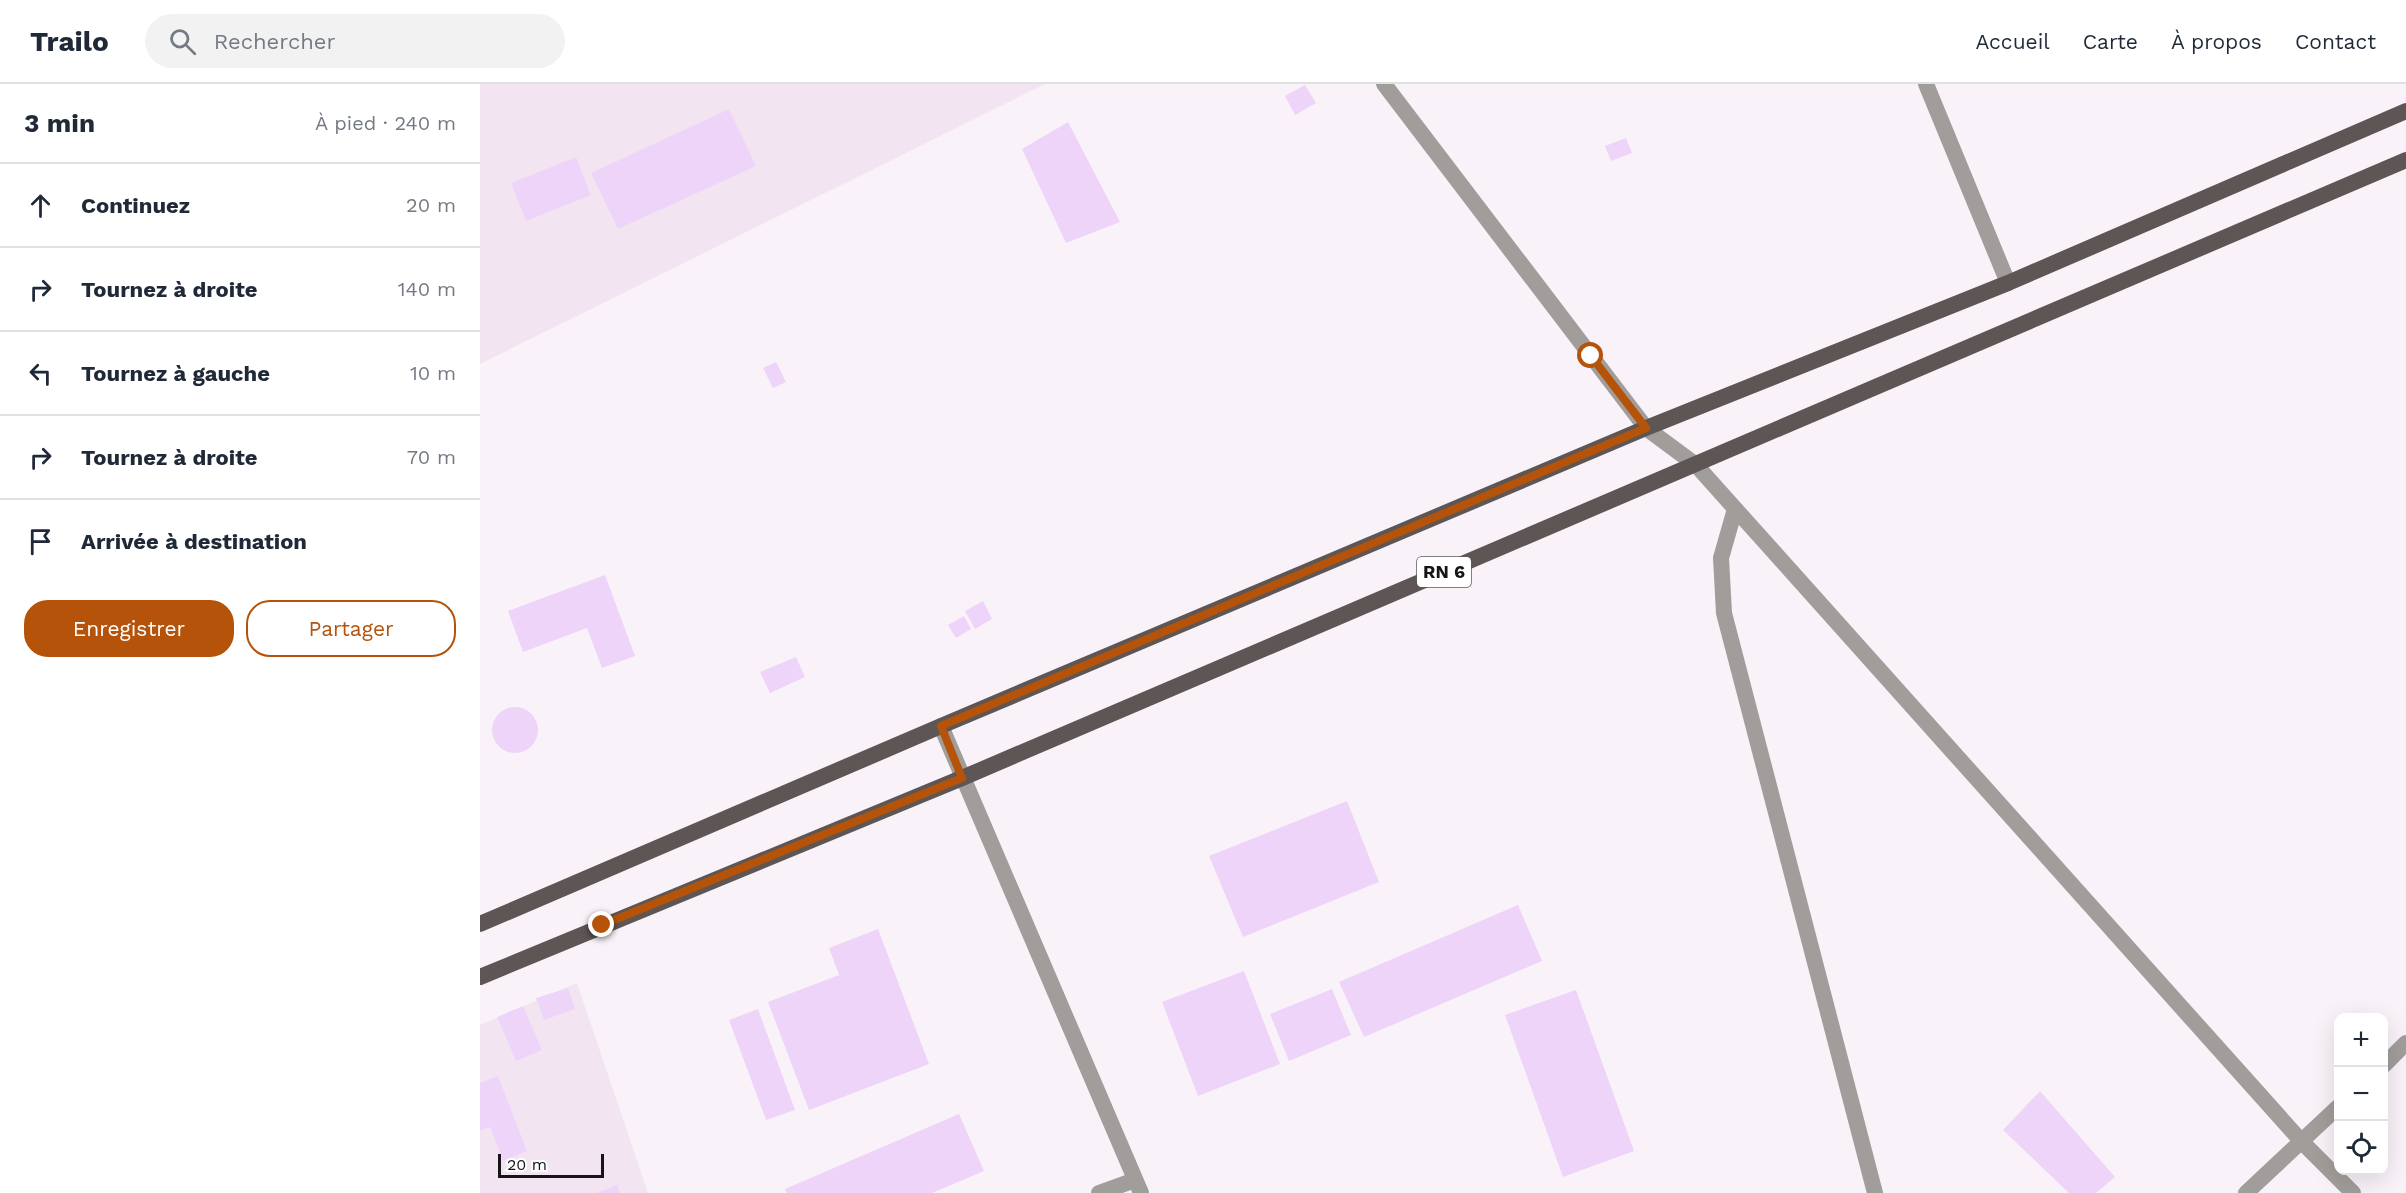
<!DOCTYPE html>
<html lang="fr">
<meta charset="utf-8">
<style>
body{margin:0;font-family:"Work Sans",sans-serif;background:#f2f2f3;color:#1f2937}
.controls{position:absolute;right:18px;bottom:18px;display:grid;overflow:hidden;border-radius:12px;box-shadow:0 6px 24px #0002}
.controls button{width:54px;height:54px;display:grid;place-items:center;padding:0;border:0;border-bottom:2px solid #e0e1e3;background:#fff;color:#1f2937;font:30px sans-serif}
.scale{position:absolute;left:18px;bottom:15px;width:106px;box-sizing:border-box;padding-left:6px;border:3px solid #161416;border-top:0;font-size:16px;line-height:21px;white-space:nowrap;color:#161416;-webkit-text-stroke:4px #fff;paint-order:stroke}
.stop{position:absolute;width:18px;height:18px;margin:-14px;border:4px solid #b45309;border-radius:50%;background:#fff}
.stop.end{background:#b45309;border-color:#fff;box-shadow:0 2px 6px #0008}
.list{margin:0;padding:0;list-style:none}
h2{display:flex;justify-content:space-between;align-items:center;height:78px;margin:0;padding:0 24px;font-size:26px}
h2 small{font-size:20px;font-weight:400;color:#747a83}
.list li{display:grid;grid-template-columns:39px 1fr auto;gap:18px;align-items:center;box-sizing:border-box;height:84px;padding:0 24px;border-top:2px solid #e0e1e3}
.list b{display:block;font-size:22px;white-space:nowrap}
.list em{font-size:20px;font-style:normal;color:#747a83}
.actions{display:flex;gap:12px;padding:18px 24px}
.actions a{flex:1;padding:14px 0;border:2px solid #b45309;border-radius:24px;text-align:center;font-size:21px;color:#b45309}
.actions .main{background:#b45309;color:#fff}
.icon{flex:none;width:33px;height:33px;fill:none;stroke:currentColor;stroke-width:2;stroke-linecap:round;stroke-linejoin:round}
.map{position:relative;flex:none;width:1926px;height:1109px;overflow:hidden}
header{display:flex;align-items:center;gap:36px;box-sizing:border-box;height:84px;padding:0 30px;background:#fff;border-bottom:2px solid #e0e1e3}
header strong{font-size:28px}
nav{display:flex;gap:33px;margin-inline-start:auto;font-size:21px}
.search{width:420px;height:54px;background:#f2f2f3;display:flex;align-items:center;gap:15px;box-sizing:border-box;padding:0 21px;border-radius:33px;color:#747a83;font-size:22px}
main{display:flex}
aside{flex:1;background:#fff}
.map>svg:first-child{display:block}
</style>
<header>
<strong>Trailo</strong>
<div class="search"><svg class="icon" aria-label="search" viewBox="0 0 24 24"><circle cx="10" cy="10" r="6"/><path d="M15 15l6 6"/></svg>Rechercher</div>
<nav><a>Accueil</a><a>Carte</a><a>À propos</a><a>Contact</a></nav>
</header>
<main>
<aside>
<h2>3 min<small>À pied · 240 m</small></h2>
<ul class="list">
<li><svg class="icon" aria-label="ahead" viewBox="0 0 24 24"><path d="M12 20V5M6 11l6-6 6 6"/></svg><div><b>Continuez</b></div><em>20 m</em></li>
<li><svg class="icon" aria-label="right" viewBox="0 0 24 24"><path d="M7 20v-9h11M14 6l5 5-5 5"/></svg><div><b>Tournez à droite</b></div><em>140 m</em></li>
<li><svg class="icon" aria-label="left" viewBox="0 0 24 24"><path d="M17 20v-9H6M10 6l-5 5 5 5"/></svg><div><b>Tournez à gauche</b></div><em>10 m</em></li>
<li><svg class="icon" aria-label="right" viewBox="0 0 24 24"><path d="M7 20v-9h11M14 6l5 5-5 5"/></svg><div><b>Tournez à droite</b></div><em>70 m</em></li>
<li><svg class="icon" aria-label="arrive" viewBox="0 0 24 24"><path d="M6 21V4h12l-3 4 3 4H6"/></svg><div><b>Arrivée à destination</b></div></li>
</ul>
<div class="actions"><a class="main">Enregistrer</a><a>Partager</a></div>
</aside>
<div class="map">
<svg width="1926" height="1109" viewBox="0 0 1926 1109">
<rect width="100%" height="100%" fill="#f9f2f9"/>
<path fill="#f2e5f1" d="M0,0h565l-565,280z
M97,899l71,210h-168v-168z"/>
<path fill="#efd4f9" d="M825,1l11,18 -21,12 -10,-19z
M249,25l27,57 -138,63 -27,-56z
M588,38l52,100 -54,21 -44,-94z
M1146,54l6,15 -21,8 -6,-15z
M96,73l15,38 -65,26 -15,-38z
M296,278l10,20 -13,6 -10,-20z
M125,491l30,81 -33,12 -15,-40 -64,24 -15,-41z
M503,517l9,18 -17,10 -10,-18z
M484,532l7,13 -15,9 -8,-13z
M316,573l9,20 -35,16 -10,-21z
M12 646a23 23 0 1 1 46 0a23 23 0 1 1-46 0Z
M867,717l32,81 -136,55 -34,-81z
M1038,821l24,56 -178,76 -25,-55z
M398,845l51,135 -120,46 -41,-108 71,-27 -10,-27z
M764,887l36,93 -82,32 -36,-94z
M88,904l7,21 -31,11 -8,-22z
M852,905l19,46 -62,26 -19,-47z
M1096,906l58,161 -71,26 -58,-162z
M43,922l19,44 -26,11 -19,-44z
M278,925l37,101 -29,10 -37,-100z
M18,992l29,75 -24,10 -13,-34 -10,4v-48z
M1560,1007l75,86 -19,16h-27l-66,-63z
M479,1030l25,57 -52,22h-145l-2,-4z
M137,1101l3,8h-23z"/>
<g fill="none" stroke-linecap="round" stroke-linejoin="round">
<path stroke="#a19d9b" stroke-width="16" d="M904,0l262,344 50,37 606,677 51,51
M1446,0l82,199
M1255,425l-14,49 3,55 151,580
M461,642l200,467
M1904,981l22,-22
M619,1109l36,-13
M1766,1109l92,-86"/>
<path stroke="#5d5654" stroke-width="16" d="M0,840l461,-198 705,-298 362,-145 398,-172
M0,893l482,-199 1444,-618"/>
</g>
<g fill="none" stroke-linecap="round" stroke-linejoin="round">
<path stroke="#b45309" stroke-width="8" d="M122,841l360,-147 -21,-52 705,-298 -55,-72"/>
</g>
<g text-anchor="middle" stroke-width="4.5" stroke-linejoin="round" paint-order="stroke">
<rect fill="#fff" stroke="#5c5a5c" stroke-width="1.5" x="937" y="473" width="54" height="30" rx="4.5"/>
<g font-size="18" font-weight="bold" fill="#161416">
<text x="964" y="494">RN 6</text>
</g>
</g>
</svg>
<div class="controls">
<button>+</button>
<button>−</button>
<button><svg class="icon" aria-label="locate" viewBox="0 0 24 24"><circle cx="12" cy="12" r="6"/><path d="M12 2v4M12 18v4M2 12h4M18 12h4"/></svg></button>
</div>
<div class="scale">20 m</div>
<div class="stop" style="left:1111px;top:272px"></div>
<div class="stop end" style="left:122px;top:841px"></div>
</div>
</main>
